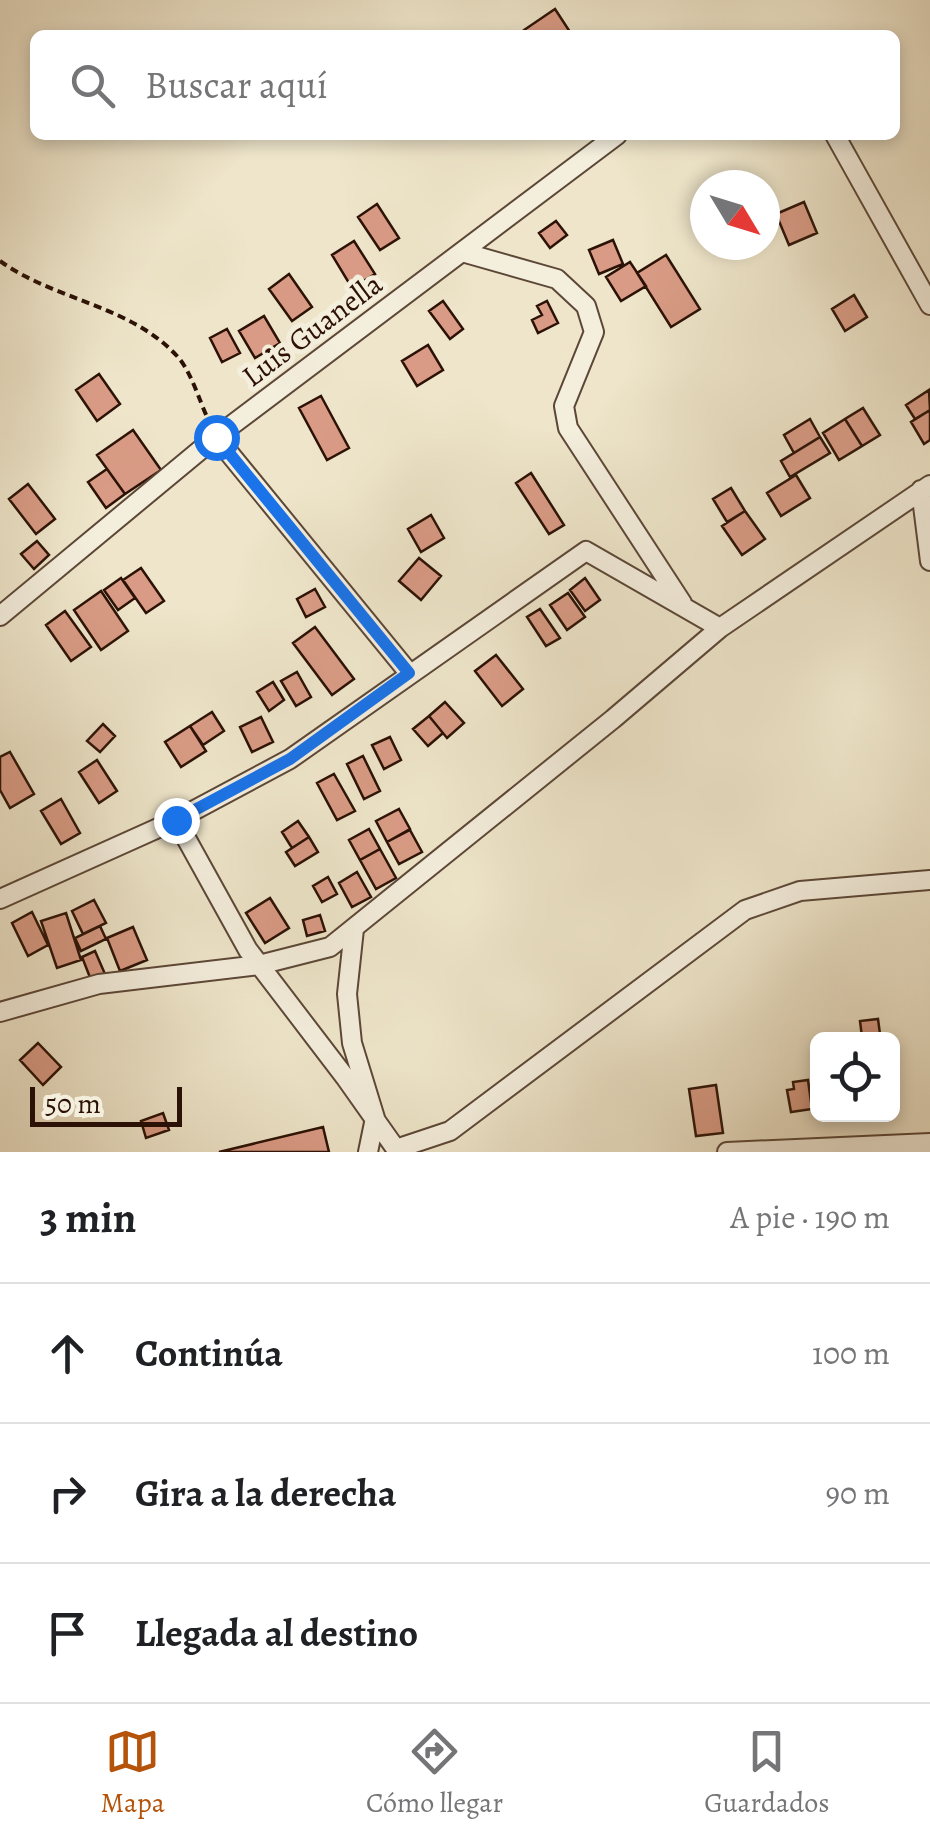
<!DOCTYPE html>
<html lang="es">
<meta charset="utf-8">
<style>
body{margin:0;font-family:Alegreya,serif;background:#f2f2f2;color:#202124}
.controls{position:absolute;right:30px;bottom:30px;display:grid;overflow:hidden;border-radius:15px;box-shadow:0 5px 15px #0003}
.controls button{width:90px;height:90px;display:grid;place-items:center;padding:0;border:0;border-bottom:2px solid #e0e0e0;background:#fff;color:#202124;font:50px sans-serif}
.compass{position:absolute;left:690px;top:170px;width:90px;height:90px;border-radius:50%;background:#fff;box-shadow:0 5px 15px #0003;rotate:128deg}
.scale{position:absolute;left:30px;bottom:25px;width:152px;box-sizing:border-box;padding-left:10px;border:5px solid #2c1206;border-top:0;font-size:28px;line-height:35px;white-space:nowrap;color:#2c1206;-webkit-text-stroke:8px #f4eedd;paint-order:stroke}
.stop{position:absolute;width:30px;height:30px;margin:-22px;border:8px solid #1a73e8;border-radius:50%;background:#fff}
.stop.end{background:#1a73e8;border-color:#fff;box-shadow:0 2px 10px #0008}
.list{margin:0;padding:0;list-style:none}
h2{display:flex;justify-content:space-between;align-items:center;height:130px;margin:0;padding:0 40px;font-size:42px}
h2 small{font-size:32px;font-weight:400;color:#757577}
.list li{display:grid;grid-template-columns:65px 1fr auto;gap:30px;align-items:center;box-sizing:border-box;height:140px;padding:0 40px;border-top:2px solid #e0e0e0}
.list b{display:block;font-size:38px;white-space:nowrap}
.list em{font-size:32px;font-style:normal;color:#757577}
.icon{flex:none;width:55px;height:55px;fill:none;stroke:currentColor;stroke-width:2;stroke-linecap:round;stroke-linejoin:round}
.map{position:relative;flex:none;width:930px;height:1152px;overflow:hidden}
.search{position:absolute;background:#fff;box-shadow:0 5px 15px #0003;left:30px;right:30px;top:30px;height:110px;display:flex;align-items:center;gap:25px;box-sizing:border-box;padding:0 35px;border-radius:15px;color:#757577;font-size:38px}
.sheet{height:550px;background:#fff}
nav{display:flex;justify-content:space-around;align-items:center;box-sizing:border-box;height:140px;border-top:2px solid #e0e0e0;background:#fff;font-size:28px;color:#757577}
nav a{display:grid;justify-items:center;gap:5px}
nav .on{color:#b45309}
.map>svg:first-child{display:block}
</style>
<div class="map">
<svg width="930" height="1152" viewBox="0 0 930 1152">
<rect width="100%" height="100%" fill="#eee5ca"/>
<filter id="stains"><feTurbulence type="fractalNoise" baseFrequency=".002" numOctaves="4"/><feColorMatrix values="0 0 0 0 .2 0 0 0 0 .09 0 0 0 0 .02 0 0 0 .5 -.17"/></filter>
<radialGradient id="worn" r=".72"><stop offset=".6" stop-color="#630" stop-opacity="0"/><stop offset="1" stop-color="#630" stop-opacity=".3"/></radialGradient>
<path fill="#d99b85" stroke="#2c1206" stroke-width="2.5" d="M555,9l17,26h-45l-3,-5z
M804,202l13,31 -28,12 -13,-31z
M377,204l22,34 -19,12 -22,-33z
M556,221l11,14 -17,13 -11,-15z
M613,240l10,24 -24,10 -10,-24z
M354,241l21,33 -23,14 -20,-33z
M666,255l34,54 -29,18 -34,-54z
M630,262l16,24 -25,15 -15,-24z
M289,274l23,33 -20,14 -23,-32z
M854,295l13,22 -22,14 -13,-22z
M443,301l20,28 -13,10 -21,-28z
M547,301l11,22 -20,10 -6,-13 10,-5 -5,-9z
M264,316l16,27 -25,15 -16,-27z
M227,329l13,24 -18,9 -12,-24z
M428,345l15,25 -26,16 -15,-25z
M99,374l21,30 -23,17 -21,-31z
M929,390l1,20 -15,9 -9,-14z
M321,396l28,52 -22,12 -28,-52z
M863,408l17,27 -18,11 -17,-27z
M930,410v30l-6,4 -13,-22z
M810,419l10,18 -26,16 -10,-18z
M845,419l17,27 -23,14 -16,-27z
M133,430l28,40 -36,24 -28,-39z
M820,437l10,16 -40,24 -9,-16z
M107,469l18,25 -19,14 -18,-26z
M531,473l33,52 -15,9 -33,-51z
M796,475l14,23 -29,18 -14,-23z
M28,484l27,35 -19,15 -27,-35z
M731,488l14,23 -18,11 -14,-23z
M745,511l20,28 -23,16 -20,-29z
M431,515l13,23 -23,14 -13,-23z
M37,541l12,14 -15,14 -13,-15z
M419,558l22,18 -20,24 -22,-19z
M141,568l23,33 -18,12 -23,-33z
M121,578l14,20 -17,12 -14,-20z
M585,578l15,22 -15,11 -15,-21z
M315,589l10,18 -19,10 -9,-18z
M101,591l27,40 -27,19 -27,-40z
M568,593l17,24 -18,13 -17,-25z
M540,609l20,29 -14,8 -19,-29z
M65,611l26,36 -20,14 -25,-36z
M315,627l39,52 -22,16 -39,-52z
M496,655l27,34 -21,17 -27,-35z
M297,672l14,25 -15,9 -15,-25z
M273,682l11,18 -15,11 -12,-19z
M445,702l19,21 -17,15 -18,-22z
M212,712l12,19 -21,14 -13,-19z
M429,716l14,17 -15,13 -15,-17z
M261,717l12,25 -21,10 -12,-25z
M103,724l12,12 -15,16 -13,-11z
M190,726l16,25 -25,16 -16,-25z
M390,737l11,23 -17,9 -12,-24z
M10,752l24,42 -24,14 -10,-18v-33z
M363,756l17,35 -16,8 -17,-35z
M97,760l20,31 -18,12 -20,-31z
M334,774l21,37 -18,9 -20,-37z
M61,799l19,34 -19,11 -20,-33z
M399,809l11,20 -23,13 -11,-21z
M298,821l11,16 -17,11 -10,-16z
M369,829l11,20 -20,11 -11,-20z
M410,830l12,22 -23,12 -12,-22z
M309,837l9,15 -23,14 -9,-14z
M380,849l16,29 -20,11 -16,-29z
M357,872l14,25 -19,10 -13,-24z
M328,877l9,17 -15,8 -9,-16z
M270,898l19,30 -24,15 -19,-30z
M94,900l12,23 -23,11 -11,-23z
M32,912l16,33 -20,11 -16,-33z
M66,913l15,47 -24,8 -16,-47z
M320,915l5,16 -18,5 -4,-16z
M100,926l6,13 -25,12 -6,-13z
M133,927l14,33 -27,11 -13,-33z
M95,951l10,23 -14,6 -9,-23z
M878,1019l2,15 -18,3 -2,-16z
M38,1043l23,24 -18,18 -23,-25z
M808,1080l4,29 -21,3 -4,-22 7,-1 -1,-7z
M716,1085l7,48 -27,3 -7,-47z
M163,1113l6,17 -23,8 -5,-17z
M323,1127l6,25h-110z"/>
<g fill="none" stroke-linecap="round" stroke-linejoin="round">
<g stroke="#5c4737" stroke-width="22">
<path id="minor" d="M835,135l95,170
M462,252l95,27 29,27 8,26 -30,74 4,22 114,175
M216,437l193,236
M921,490l9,71
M0,616l216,-179 401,-302
M176,820l72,130 97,127 53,75
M0,899l176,-79 114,-61 296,-208 134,77
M354,929l-7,65 5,49 23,75 -7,34
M0,1012l99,-28 160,-19 71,-18 283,-228 107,-91 210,-143
M396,1149l54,-18 295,-221 55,-19 130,-11
M727,1152l203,-9"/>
</g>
<path stroke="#2c1206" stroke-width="4" stroke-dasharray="8 5" stroke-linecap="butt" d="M0,261c56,40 130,44 177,95 14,15 22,44 31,63"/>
<use href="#minor" stroke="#f4eedd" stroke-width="18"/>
</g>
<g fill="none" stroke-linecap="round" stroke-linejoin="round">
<path stroke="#1a73e8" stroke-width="12" d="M176,820l114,-61 119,-86 -193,-236"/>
</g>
<g text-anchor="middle" stroke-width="10" stroke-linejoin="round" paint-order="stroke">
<g font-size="30" fill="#2c1206" stroke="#f4eedd">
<text transform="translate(312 330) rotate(-37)" y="10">Luis Guanella</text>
</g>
</g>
<rect width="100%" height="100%" filter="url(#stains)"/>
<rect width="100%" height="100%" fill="url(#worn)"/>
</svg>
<div class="controls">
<button><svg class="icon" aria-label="locate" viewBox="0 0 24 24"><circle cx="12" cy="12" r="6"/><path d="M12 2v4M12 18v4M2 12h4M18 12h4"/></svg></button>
</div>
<svg class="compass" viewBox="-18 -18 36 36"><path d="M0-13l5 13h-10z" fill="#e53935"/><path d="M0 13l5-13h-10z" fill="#757577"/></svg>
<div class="scale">50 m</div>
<div class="stop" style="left:216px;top:437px"></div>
<div class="stop end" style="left:176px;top:820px"></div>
<div class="search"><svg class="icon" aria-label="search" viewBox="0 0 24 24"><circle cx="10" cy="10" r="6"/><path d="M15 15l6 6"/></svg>Buscar aquí</div>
</div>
<section class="sheet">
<h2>3 min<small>A pie · 190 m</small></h2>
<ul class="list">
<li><svg class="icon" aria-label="ahead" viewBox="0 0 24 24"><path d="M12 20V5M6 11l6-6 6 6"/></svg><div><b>Continúa</b></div><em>100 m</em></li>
<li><svg class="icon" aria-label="right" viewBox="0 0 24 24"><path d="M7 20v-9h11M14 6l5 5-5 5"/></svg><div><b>Gira a la derecha</b></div><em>90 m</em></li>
<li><svg class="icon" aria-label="arrive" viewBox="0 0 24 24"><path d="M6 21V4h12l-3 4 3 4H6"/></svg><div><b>Llegada al destino</b></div></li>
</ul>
</section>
<nav>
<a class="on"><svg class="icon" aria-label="map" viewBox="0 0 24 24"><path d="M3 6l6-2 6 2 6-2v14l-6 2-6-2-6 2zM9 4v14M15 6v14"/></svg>Mapa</a>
<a><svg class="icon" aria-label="directions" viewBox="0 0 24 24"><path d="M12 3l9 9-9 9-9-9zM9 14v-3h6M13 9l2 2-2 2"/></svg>Cómo llegar</a>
<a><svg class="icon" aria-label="saved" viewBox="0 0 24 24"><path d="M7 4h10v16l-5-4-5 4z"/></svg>Guardados</a>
</nav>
